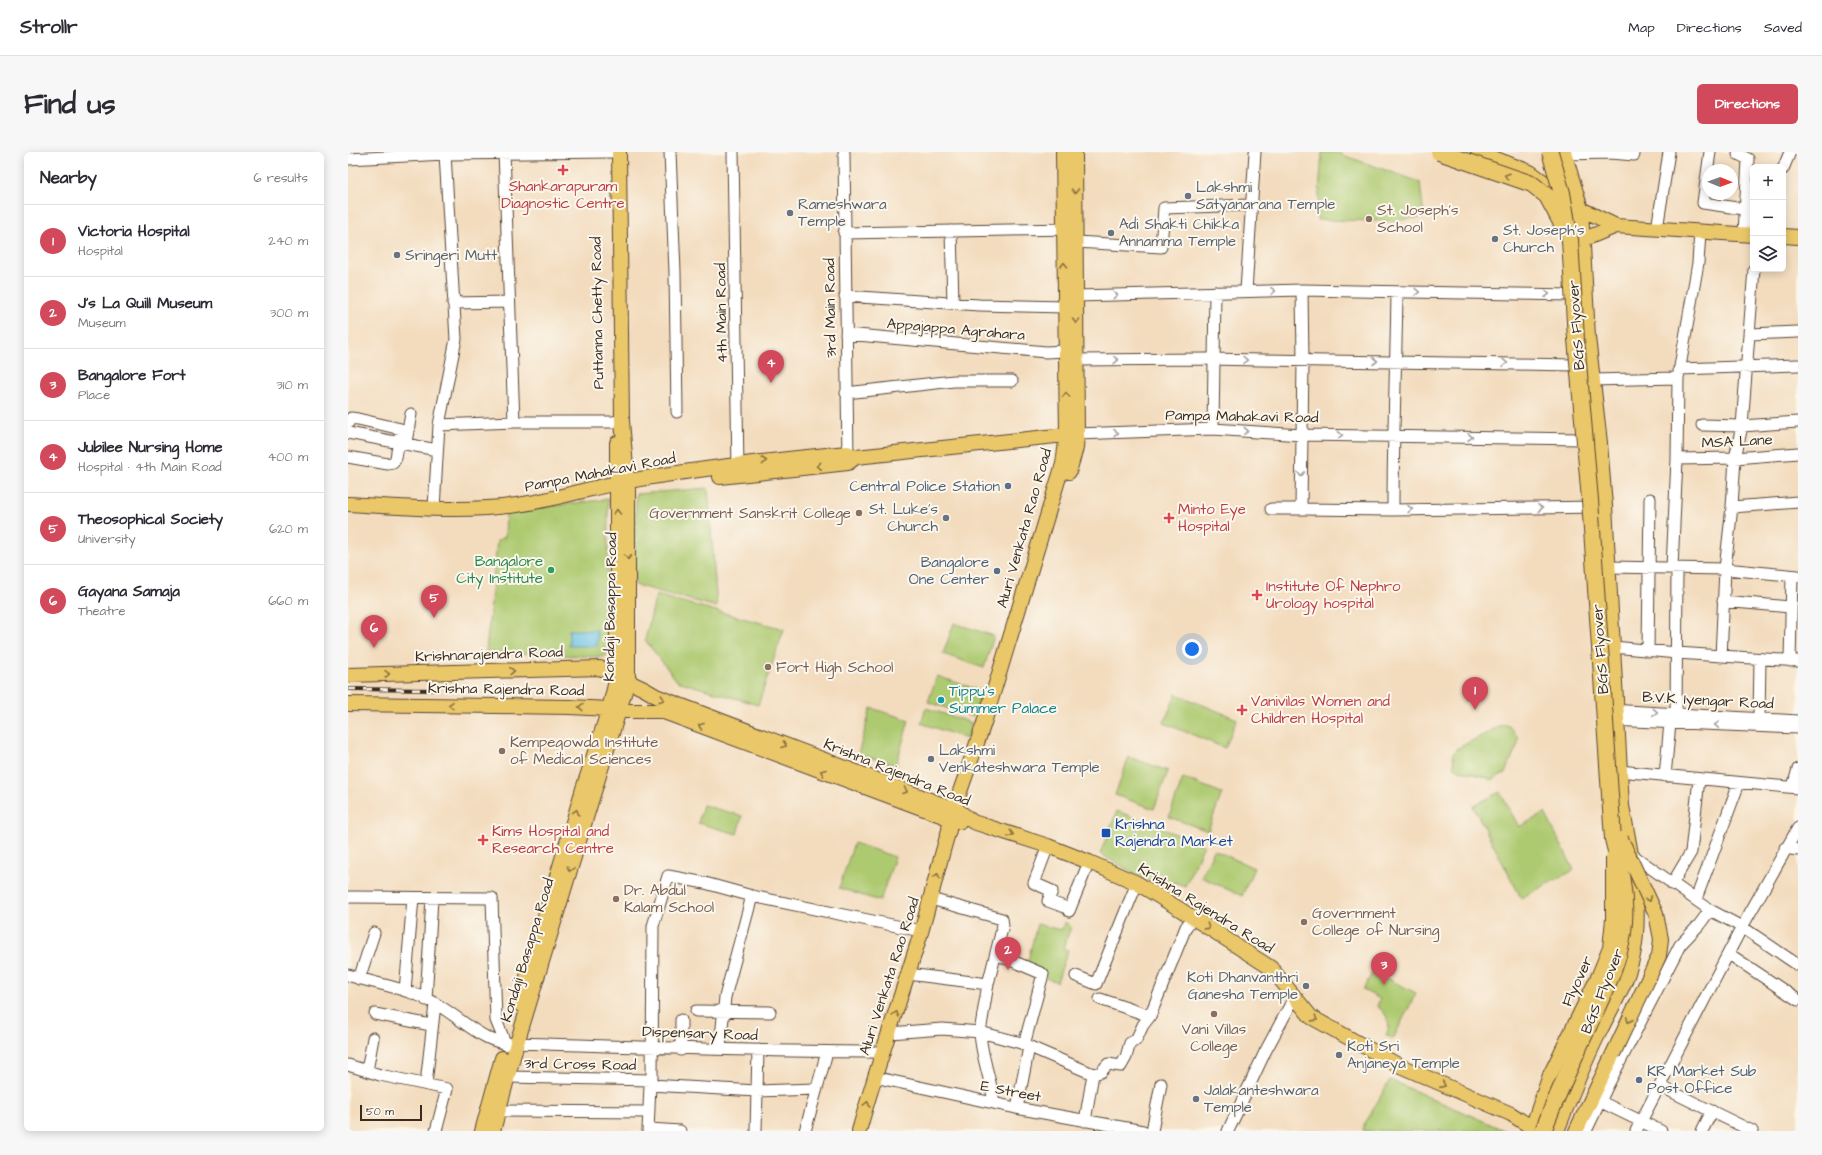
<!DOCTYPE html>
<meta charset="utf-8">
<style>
body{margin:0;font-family:"Architects Daughter",sans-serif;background:#f7f7f7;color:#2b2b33}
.controls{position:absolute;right:12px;top:12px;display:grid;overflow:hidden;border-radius:6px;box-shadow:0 2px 10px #0003}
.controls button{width:36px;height:36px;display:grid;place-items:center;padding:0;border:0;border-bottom:1px solid #e1e1e2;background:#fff;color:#2b2b33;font:20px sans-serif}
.compass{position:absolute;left:1354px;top:12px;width:36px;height:36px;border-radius:50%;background:#fff;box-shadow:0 2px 10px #0003;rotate:91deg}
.scale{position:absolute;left:12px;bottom:10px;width:62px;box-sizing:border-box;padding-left:4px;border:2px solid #3b2a1e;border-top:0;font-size:11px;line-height:14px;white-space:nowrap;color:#3b2a1e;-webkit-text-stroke:3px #fbf7ec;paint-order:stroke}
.you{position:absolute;left:844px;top:497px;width:14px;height:14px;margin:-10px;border:3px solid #fff;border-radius:50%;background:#1a73e8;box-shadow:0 0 0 6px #1a73e833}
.badge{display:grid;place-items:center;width:26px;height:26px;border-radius:50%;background:#d1495b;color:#fff;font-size:13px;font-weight:700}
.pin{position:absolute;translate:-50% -33px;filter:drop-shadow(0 1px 2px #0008)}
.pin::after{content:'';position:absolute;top:21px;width:14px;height:12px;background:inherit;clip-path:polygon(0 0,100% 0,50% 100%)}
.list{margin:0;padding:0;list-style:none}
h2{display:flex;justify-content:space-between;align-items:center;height:52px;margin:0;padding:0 16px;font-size:17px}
h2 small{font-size:13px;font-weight:400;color:#7c7c81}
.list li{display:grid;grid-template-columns:26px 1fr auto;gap:12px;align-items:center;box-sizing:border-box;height:72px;padding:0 16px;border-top:1px solid #e1e1e2}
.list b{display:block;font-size:15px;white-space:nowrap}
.list p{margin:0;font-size:13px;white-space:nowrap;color:#7c7c81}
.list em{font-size:13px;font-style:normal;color:#7c7c81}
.icon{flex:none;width:22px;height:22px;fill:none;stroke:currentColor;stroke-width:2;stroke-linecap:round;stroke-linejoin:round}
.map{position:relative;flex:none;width:1450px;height:979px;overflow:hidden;border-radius:6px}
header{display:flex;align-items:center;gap:24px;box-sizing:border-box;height:56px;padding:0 20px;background:#fff;border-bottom:1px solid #e1e1e2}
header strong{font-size:19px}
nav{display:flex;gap:22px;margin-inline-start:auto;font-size:14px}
.intro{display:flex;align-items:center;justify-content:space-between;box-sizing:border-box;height:96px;padding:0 24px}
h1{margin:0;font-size:28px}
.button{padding:10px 18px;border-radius:6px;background:#d1495b;color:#fff;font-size:14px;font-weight:700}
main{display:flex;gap:24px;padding:0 24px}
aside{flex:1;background:#fff;border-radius:6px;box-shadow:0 2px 10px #0003}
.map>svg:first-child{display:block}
</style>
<header>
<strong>Strollr</strong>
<nav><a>Map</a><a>Directions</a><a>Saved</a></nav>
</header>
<div class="intro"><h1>Find us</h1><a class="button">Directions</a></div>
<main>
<aside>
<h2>Nearby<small>6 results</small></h2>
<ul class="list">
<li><span class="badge">1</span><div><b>Victoria Hospital</b><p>Hospital</p></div><em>240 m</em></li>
<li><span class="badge">2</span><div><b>J's La Quill Museum</b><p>Museum</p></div><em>300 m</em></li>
<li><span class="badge">3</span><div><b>Bangalore Fort</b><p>Place</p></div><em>310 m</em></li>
<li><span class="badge">4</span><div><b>Jubilee Nursing Home</b><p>Hospital · 4th Main Road</p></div><em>400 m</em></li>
<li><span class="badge">5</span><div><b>Theosophical Society</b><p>University</p></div><em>620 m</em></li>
<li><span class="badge">6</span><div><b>Gayana Samaja</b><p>Theatre</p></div><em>660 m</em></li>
</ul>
</aside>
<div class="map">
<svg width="1450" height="979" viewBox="0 0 1450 979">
<rect width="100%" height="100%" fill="#fbf7ec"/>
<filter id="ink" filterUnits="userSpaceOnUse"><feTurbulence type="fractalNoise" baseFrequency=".025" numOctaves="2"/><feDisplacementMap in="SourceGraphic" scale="8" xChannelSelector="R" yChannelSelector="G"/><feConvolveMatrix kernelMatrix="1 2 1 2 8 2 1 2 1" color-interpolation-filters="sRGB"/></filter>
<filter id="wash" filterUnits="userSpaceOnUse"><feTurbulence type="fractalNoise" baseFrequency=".012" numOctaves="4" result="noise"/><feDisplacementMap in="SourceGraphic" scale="16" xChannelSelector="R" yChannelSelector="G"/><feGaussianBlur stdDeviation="0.9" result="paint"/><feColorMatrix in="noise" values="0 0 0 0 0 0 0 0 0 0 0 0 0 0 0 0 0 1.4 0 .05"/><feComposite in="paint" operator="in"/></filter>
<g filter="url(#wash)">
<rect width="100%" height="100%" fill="#f3dcbe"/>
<path fill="#aeca71" stroke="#747a48" d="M974,0h12l86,30 4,35 -31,4 -76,-1z
M360,336l9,119 -82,-22 1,-91z
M260,347v155l-5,3 -117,-5 11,-111 8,-4 1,-25z
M308,443l128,34 -26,76 -81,-24 -32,-41z
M606,471l40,13 -10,32 -41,-14z
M589,524l45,15 -9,26 -45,-15z
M828,542l61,25 -12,29 -61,-25z
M523,556l38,12 -13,45 -38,-11z
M578,556l46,15 -5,16 -46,-16z
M1154,573h6l10,12v7l-13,29 -14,7c-12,-7 -25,-5 -37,-13l-1,-14 5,-5z
M781,605l39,14 -14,38 -39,-14z
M835,626l39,15 -14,38 -39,-14z
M1152,640l19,35 26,-14 29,57 -53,28 -48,-92z
M355,653l39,11 -5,18 -39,-11z
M769,659l87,34 -19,41 -11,-4 -5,11 -69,-39z
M506,691l41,14 -15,44 -41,-13z
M866,698l40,18 -12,28 -41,-19z
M717,770l6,5 -8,21 5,2 -11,32 -12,-4 -18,-13 10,-41 24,6z
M1025,819l43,22 -23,46 -7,-4c6,-12 1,-21 -9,-29l3,-7 -17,-9z
M1042,928l116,51h-143v-4z"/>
<path fill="#68c2e5" stroke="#527682" d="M221,478h28v16h-28z"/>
</g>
<g filter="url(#ink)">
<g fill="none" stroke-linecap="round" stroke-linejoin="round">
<g stroke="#574536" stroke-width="13">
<path id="minor" d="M156,0l10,270
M322,0l5,120 2,140
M385,0l5,319
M496,0l4,308
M1362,0l-7,51 41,6 9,-6
M1216,2l47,-1 23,2
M1390,2l10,5 -4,75
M0,7l97,-5 167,-2
M1435,17l7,-17
M1309,77l12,-77
M603,79l2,71
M496,81l228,-4
M728,90l85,5 3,-39 87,-3
M954,138l1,71 -2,148 92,1 204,-3
M898,139l9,-139
M497,144l134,9 86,2
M728,144l226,-6 269,5
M105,151l56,-1
M498,182l200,18 19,-1
M1402,182l48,-2
M729,208l130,-1 368,6
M1331,217l119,-4
M1244,228l86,-2
M498,241l108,-12h58
M0,271l3,-5 7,1 43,10 -5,29 -3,5 -5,1 -40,-7
M91,273l75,-3h98l10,-1
M1354,273l40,1 56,-4
M865,277l2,-137
M0,281l89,17
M729,282l136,-5 88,6 280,4
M58,290l5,-28
M1329,307l58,-1 63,-5
M1384,355l66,-5
M86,356l5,-83 17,-86 -11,-185
M923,357h30
M1045,358c0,-73 3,-146 4,-218
M1260,415l117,2 73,7
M1324,416l5,-109 1,-81 20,-115 2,-31
M1375,449l67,6
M1265,495l64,6 121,8
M1300,499l2,-152
M1373,505l4,-88 7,-62 3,-49 7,-32 12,-157
M1442,509l2,-85
M1262,558l188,11
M1411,566l1,-59
M1261,568l189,8
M1328,568l1,-152
M1271,619l179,17
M1317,624l5,-53
M1445,635l5,-18
M700,694l-14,37 18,8 -4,10 22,8
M1437,696l13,2
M1283,702l79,56 32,17 56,38
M1324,732l19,-32 8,-73
M0,745l144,1 4,122 10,25
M1348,747l43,-116
M721,759l20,-49
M648,802l47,20 -19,71
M1381,802l69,46
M560,822l80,10
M0,823c31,10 66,14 93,32 22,13 48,41 76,36 122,4 243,9 365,9
M728,824l20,8 41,-101
M11,827l15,-46
M57,839l8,-93
M752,847l50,17
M78,848l6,-102
M348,859l74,1
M27,862l56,11
M542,881l52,-4 38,3 8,-48 15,-59 -1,-6 -71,-20
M372,896l5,-51 27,-101
M333,898v-30
M0,913l32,10 67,14 -11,42
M19,919l6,-33
M745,922l8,-2 7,-8 13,2 5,-9 4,-14 6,-3 7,-15 7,-9 36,-89 7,-10
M159,925l145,3
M526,925l142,31 127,23
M78,932l9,-80
M302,933l107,6 59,-2
M1312,934l92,45
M1245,946l68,33
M646,951c-3,-24 -13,-47 -14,-71l41,11 72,31 -8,47
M669,956l12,-61
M150,959l151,1
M301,977l31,2
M300,979l2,-46 2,-5 1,-154 15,-50 37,7 47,13 169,35
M408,979l2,-81
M457,979l22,-79
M804,979l9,-47
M880,979l37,-79 29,-54
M1238,979l21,-44 73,-142 19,-20 11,-15
M1288,979l106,-204 56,-99
M1354,979l10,-20"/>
</g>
<g stroke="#574536" stroke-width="16">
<path id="major" d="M1130,0l52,20 51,37 35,17 137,9
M1435,84l15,1
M1234,88l34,-14
M721,320l7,-24 1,-14 -2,-282
M372,325l128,-14 8,-6 219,-23
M0,352c56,3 114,9 169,1 38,-5 74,-18 112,-24 72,-13 145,-21 218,-28l9,4
M0,523l252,-7 44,21 12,7 303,115 14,11 75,24 41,16 48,21 44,27 90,58 40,49 87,48 113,49 26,17
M0,552l222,3 39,2 10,2h42l298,111
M171,852l63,-212 27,-83 8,-32v-234
M134,979l20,-73
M145,979l24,-88 111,-362v-191l-6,-69 -3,-269
M511,979c18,-65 40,-128 60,-192 11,-36 19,-73 30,-109l1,-10 34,-97 79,-259 4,-30 -4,-282
M1183,979l19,-56
M1209,979c13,-33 26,-66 42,-98 13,-27 30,-52 35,-83 8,-47 -3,-98 -12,-144l-17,-300 -5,-63 -12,-106 -7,-128 -17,-57
M1228,979l37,-77"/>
</g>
<use href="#minor" stroke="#fff" stroke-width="11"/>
<use href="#major" stroke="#eac769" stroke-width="14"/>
<g stroke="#3b2a1e" stroke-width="4">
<path id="rail" d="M0,537l89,1"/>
</g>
<use href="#rail" stroke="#fbf7ec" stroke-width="2.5" stroke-dasharray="8" stroke-linecap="butt"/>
<g stroke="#574536" stroke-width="16" stroke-linecap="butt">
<path id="major-bridge" d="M1265,902l46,-98 2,-17 -5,-25 -35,-75
M1202,923l49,-100 11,-27 3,-29v-62"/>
</g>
<g stroke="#574536" stroke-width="18" stroke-linecap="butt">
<path id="highway-bridge" d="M1091,0l93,32 15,12 16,30
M1195,979c14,-36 30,-71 46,-106 15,-33 33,-66 35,-103 2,-28 -4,-56 -11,-83l-23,-339 -14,-161 -6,-99 -8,-47 -12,-41"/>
</g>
<use href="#major-bridge" stroke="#eac769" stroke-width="14"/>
<use href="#highway-bridge" stroke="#eac769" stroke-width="16"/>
</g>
<defs><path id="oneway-chevron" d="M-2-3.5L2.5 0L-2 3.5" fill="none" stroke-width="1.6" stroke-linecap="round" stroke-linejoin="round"/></defs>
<g stroke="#8a7140">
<use href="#oneway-chevron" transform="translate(1159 24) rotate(-161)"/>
<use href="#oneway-chevron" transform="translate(727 39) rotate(89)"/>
<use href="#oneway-chevron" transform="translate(716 113) rotate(-91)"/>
<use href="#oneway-chevron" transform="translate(728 169) rotate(90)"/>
<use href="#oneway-chevron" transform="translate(718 243) rotate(-91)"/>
<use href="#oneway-chevron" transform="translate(416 309) rotate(-6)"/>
<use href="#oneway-chevron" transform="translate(471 314) rotate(174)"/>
<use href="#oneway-chevron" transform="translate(269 360) rotate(-90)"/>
<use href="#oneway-chevron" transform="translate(280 405) rotate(90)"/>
<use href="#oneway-chevron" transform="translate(164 519) rotate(-2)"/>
<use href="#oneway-chevron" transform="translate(39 522) rotate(-1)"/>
<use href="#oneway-chevron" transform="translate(314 547) rotate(19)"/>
<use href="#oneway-chevron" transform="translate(103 553) rotate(-179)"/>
<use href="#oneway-chevron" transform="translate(233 555) rotate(-177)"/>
<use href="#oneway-chevron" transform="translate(353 574) rotate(-159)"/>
<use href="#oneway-chevron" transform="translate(436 593) rotate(21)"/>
<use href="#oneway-chevron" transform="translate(475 620) rotate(-159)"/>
<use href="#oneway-chevron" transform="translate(557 639) rotate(21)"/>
<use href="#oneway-chevron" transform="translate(228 660) rotate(-73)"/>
<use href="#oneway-chevron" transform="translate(663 682) rotate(18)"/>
<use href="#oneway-chevron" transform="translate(222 717) rotate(107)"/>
<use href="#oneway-chevron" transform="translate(589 724) rotate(-76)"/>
<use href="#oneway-chevron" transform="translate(1301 747) rotate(65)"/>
<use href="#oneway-chevron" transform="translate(859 775) rotate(33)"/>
<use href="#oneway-chevron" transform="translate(548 862) rotate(-73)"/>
<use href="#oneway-chevron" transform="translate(967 867) rotate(32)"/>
<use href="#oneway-chevron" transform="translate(1281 868) rotate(115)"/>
<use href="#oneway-chevron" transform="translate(1095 933) rotate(24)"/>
<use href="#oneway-chevron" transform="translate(519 952) rotate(-75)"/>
</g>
<g stroke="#a79f9a">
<use href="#oneway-chevron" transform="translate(925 139) rotate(-1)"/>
<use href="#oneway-chevron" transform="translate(1069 140) rotate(1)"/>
<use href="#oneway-chevron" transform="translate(1199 142) rotate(1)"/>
<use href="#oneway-chevron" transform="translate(767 143) rotate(-2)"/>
<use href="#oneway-chevron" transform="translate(768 208) rotate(-1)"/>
<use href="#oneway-chevron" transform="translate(897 208) rotate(1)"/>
<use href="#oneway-chevron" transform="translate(1027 209)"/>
<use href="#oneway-chevron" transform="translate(1157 211) rotate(1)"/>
<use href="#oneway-chevron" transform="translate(898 279) rotate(3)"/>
<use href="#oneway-chevron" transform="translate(768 281) rotate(-2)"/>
<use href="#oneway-chevron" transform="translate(992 283) rotate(1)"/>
<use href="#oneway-chevron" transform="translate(1122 285) rotate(1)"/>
<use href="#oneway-chevron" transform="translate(953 322) rotate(90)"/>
<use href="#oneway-chevron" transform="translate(1192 356) rotate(-1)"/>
<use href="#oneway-chevron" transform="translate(1062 357) rotate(-1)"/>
<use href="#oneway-chevron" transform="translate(1307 560) rotate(4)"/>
<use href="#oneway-chevron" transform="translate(1369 573) rotate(-178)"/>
</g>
</g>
<g fill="#e0444e" stroke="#fbf7ec" stroke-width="1.5">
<path d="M213 12h4v4h4v4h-4v4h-4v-4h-4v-4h4z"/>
<path d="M819 360h4v4h4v4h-4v4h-4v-4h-4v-4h4z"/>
<path d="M907 437h4v4h4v4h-4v4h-4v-4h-4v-4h4z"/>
<path d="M892 552h4v4h4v4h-4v4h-4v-4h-4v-4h4z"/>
<path d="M133 682h4v4h4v4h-4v4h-4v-4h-4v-4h4z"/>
</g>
<g fill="#6b7280" stroke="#fbf7ec" stroke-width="1.5">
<circle cx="840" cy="44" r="4"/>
<circle cx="442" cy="61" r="4"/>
<circle cx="763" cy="81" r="4"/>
<circle cx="1147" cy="87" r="4"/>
<circle cx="49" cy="103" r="4"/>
<circle cx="598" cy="366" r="4"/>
<circle cx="583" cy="607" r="4"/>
<circle cx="958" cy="834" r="4"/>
<circle cx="991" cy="903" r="4"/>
<circle cx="848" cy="947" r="4"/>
</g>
<g fill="#8d6e63" stroke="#fbf7ec" stroke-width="1.5">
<circle cx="1021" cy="67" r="4"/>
<circle cx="511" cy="361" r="4"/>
<circle cx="420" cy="515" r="4"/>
<circle cx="154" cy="599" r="4"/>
<circle cx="268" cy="747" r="4"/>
<circle cx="956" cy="770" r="4"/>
<circle cx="866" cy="862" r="4"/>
</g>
<g fill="#5c6f8a" stroke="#fbf7ec" stroke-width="1.5">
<circle cx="660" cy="334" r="4"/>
<circle cx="649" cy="419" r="4"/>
<circle cx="1291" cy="928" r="4"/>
</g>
<circle fill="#2e9e5b" stroke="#fbf7ec" stroke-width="1.5" cx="203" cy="418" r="4"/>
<circle fill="#0f9aa8" stroke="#fbf7ec" stroke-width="1.5" cx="593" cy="548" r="4"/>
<rect fill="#1a4fb4" stroke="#fbf7ec" stroke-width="1.5" x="753" y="676" width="10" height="10" rx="2"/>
<g text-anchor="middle" stroke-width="4" stroke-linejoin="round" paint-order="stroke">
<g font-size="15" fill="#be3a42" stroke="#fbf7ec" text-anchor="start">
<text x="215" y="39" text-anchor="middle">Shankarapuram<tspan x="215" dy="17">Diagnostic Centre</tspan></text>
<text x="830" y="362">Minto Eye<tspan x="830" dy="17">Hospital</tspan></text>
<text x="918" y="439">Institute Of Nephro<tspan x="918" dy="17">Urology hospital</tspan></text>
<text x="903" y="554">Vanivilas Women and<tspan x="903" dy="17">Children Hospital</tspan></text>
<text x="144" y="684">Kims Hospital and<tspan x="144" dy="17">Research Centre</tspan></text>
</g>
<g font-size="15" fill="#5b616d" stroke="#fbf7ec" text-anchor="start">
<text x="848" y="40">Lakshmi<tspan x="848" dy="17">Satyanarana Temple</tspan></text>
<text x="450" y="57">Rameshwara<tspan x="450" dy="17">Temple</tspan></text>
<text x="771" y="77">Adi Shakti Chikka<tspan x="771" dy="17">Annamma Temple</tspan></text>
<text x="1155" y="83">St. Joseph's<tspan x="1155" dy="17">Church</tspan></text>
<text x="57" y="108">Sringeri Mutt</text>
<text x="590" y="362" text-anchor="end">St. Luke's<tspan x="590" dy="17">Church</tspan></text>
<text x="591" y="603">Lakshmi<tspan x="591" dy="17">Venkateshwara Temple</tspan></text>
<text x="950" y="830" text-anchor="end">Koti Dhanvanthri<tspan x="950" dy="17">Ganesha Temple</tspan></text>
<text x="999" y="899">Koti Sri<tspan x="999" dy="17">Anjaneya Temple</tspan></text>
<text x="856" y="943">Jalakanteshwara<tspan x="856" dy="17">Temple</tspan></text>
</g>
<g font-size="15" fill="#785e54" stroke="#fbf7ec" text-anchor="start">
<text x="1029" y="63">St. Joseph's<tspan x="1029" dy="17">School</tspan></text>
<text x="503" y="366" text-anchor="end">Government Sanskrit College</text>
<text x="428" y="520">Fort High School</text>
<text x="162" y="595">Kempegowda Institute<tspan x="162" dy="17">of Medical Sciences</tspan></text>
<text x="276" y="743">Dr. Abdul<tspan x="276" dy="17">Kalam School</tspan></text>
<text x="964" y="766">Government<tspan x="964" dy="17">College of Nursing</tspan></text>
<text x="866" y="882" text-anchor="middle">Vani Villas<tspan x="866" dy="17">College</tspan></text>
</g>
<g font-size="15" fill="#3b2a1e" stroke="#fbf7ec">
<text transform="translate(482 156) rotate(-91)" y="5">3rd Main Road</text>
<text transform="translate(249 161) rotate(-91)" y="5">Puttanna Chetty Road</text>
<text transform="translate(373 161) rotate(-91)" y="5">4th Main Road</text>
<text transform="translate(1228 173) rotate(-94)" y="5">BGS Flyover</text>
<text transform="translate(608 177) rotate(5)" y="5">Appajappa Agrahara</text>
<text transform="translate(894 264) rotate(1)" y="5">Pampa Mahakavi Road</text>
<text transform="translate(1389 289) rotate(-3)" y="5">MSA Lane</text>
<text transform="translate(252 320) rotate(-11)" y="5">Pampa Mahakavi Road</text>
<text transform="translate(676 376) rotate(-74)" y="5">Aluri Venkata Rao Road</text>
<text transform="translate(262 455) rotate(-89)" y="5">Kondaji Basappa Road</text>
<text transform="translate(1252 497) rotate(-94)" y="5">BGS Flyover</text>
<text transform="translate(141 502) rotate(-2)" y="5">Krishnarajendra Road</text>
<text transform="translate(158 537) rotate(1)" y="5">Krishna Rajendra Road</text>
<text transform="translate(1360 548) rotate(3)" y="5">B.V.K. Iyengar Road</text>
<text transform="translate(549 620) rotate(22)" y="5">Krishna Rajendra Road</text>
<text transform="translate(858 756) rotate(32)" y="5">Krishna Rajendra Road</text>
<text transform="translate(179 798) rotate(-73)" y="5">Kondaji Basappa Road</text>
<text transform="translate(541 824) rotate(-72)" y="5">Aluri Venkata Rao Road</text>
<text transform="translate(1229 829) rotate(-65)" y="5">Flyover</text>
<text transform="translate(1254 839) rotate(-68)" y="5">BGS Flyover</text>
<text transform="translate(352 881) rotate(2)" y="5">Dispensary Road</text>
<text transform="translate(232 912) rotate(1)" y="5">3rd Cross Road</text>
<text transform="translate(663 939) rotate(11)" y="5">E Street</text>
</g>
<g font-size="15" fill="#4e5e75" stroke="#fbf7ec" text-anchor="end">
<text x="652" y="339">Central Police Station</text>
<text x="641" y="415">Bangalore<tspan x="641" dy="17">One Center</tspan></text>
<text x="1299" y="924" text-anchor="start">KR Market Sub<tspan x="1299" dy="17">Post Office</tspan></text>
</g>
<g font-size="15" fill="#27864d" stroke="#fbf7ec" text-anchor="end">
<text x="195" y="414">Bangalore<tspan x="195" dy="17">City Institute</tspan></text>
</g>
<g font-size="15" fill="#0d838f" stroke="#fbf7ec" text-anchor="start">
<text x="601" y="544">Tippu's<tspan x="601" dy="17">Summer Palace</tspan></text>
</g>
<g font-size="15" fill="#164399" stroke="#fbf7ec" text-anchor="start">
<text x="767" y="677">Krishna<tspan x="767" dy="17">Rajendra Market</tspan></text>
</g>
</g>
</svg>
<div class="controls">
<button>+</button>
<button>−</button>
<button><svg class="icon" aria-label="layers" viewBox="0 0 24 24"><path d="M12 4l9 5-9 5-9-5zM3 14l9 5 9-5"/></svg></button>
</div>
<svg class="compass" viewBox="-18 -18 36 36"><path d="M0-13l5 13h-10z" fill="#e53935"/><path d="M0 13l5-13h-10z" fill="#7c7c81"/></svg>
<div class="scale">50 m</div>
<div class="you"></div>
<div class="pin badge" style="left:1127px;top:558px">1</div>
<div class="pin badge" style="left:660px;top:818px">2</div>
<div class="pin badge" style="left:1036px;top:833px">3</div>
<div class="pin badge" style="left:423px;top:231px">4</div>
<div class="pin badge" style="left:86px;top:466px">5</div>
<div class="pin badge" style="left:26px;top:496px">6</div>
</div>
</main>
